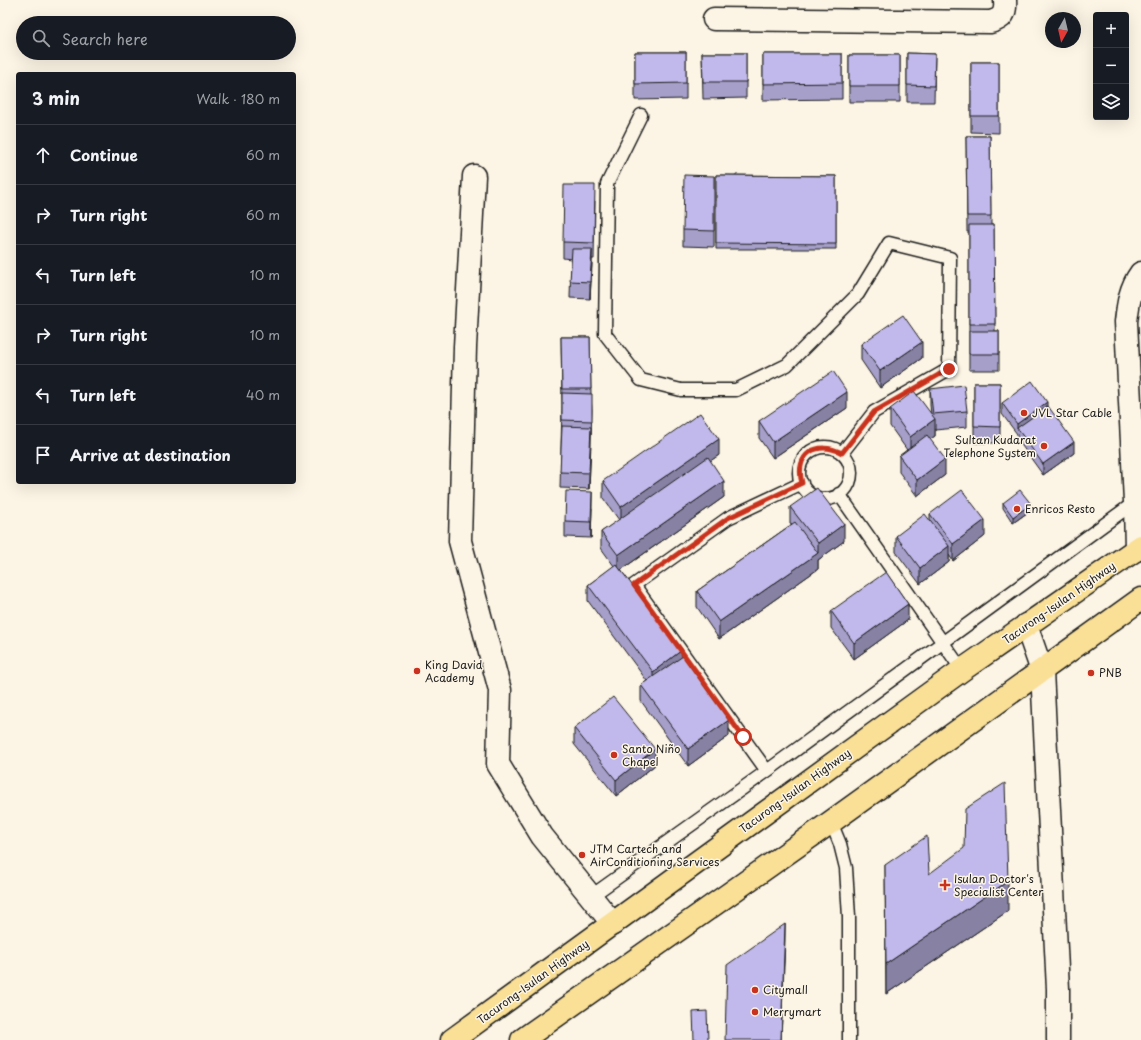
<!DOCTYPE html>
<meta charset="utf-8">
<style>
body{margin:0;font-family:"Playpen Sans",sans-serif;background:#20242c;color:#f1f3f6}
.controls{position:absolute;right:12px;top:12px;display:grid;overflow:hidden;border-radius:4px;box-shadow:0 4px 16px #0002}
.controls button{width:36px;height:36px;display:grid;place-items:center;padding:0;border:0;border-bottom:1px solid #363941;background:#171b24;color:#f1f3f6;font:20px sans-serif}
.compass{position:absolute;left:1045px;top:12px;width:36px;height:36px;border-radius:50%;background:#171b24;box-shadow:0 4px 16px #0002;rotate:188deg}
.stop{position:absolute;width:12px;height:12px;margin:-9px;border:3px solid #c8321e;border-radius:50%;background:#fff}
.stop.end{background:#c8321e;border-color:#fff;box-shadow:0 1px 4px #0008}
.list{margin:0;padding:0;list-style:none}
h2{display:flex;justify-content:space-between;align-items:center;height:52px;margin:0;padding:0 16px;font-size:17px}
h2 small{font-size:13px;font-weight:400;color:#9ea1a6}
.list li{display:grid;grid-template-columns:26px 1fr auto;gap:12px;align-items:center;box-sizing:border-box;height:60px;padding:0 16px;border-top:1px solid #363941}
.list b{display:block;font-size:15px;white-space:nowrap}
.list em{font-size:13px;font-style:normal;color:#9ea1a6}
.icon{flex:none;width:22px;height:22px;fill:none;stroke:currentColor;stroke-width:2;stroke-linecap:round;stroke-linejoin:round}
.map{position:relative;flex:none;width:1141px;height:1040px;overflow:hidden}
.search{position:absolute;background:#171b24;box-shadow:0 4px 16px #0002;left:16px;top:16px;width:280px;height:44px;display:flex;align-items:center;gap:10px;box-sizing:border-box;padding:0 14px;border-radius:22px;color:#9ea1a6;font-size:15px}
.panel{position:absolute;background:#171b24;box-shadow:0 4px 16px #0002;left:16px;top:72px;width:280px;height:412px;border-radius:4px}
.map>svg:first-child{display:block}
</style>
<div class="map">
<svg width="1141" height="1040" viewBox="0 0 1141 1040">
<rect width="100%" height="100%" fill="#fcf5e5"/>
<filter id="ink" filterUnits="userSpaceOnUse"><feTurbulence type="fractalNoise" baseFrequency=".025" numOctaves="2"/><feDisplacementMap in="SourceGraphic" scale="8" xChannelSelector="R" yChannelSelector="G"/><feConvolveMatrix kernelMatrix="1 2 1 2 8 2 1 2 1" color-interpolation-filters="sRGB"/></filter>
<g filter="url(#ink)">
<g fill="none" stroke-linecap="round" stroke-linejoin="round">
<g stroke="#1c1c1c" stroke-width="15">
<path id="lane" d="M641,115l-34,69 -2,150 36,46 40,10h55l51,-25 71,-71 31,-51 61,15 -1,111 -75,43 -32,41
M799 473a26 26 0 1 1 52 0a26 26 0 1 1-52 0Z
M839,494l123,176
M767,771l-133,-186 94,-67 74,-35
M831,822l9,22 6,24 3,49v123
M590,897l177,-126 368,-269"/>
</g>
<g stroke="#1c1c1c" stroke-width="25">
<path id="street" d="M714,19l276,3c13,-3 16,-9 15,-22
M474,176l-9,171 -5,194 40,149 -2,74 44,72 71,88
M1136,550l-1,-48 -9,-180c2,-18 4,-34 15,-49
M1026,625l16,46 16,318v51"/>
</g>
<g stroke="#1c1c1c" stroke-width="25">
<path id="highway" d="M452,1040l510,-370 179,-124
M522,1040l309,-218 310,-223"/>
</g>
<use href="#lane" stroke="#fcf5e5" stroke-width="12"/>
<use href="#street" stroke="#fcf5e5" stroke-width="22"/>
<use href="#highway" stroke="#fadf96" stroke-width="22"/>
</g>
<path fill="#a69fca" stroke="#1c1c1c" d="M635,52h51v47l-51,1z
M702,53h44v45l-43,1z
M907,53l28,1 -1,48h-27z
M763,54h79v45l-79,1z
M849,55h51v47h-51z
M971,62h28v71l-28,-1z
M966,136h24l1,89h3l1,106h4v39h-30v-138h-2z
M716,175l120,1v73h-120z
M714,176v71l-31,-1v-16z
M595,201l-1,58h-2l-2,40 -20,-1 1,-39 -8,-1v-16z
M561,337h29l1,57 1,16 -3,79 -29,-1 2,-82z
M861,344l61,14 -42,30 -19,-28z
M974,383h26v60h-26z
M930,389l37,22v16l-32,3v6l-5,3 15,36 -28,21 -18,-24v-16l8,-6 -17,-24v-17l41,5 -1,-9z
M1002,403l45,4 27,46 -31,22 -26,-36v-5l-15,-20z
M847,408l-74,50 -14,-20v-17z
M719,455l-9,6 14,36 -103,73 61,87 47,79 -41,30 -47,-65v-16l6,-4 -59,-80v-16l26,-19 -13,-18v-16l18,-12 -16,-22v-17z
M1003,503l28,7 -18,13 -10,-15z
M790,507l54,34 -26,19v9l-99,70 -22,-32v-16l95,-67 -2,-1z
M592,508l-1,30 -26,-1v-16z
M930,514l55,22 -32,25 -4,-6v7l-29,22 -24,-32v-16l34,-15z
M831,611l77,9 -54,39 -23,-31z
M574,728l81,37 -39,31 -42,-52z
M885,865l44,9 79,37 -122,83z"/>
<path fill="#8782a4" stroke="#1c1c1c" d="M592,249v17l-2,33v-17z
M922,342v16l-42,30v-17z
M847,392v16l-74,50v-16z
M1047,402v11l-30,16v-5z
M935,419v17l-25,17v-16z
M591,427v16l-2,46v-16z
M719,439v16l-98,68v-16z
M1074,442v11l-31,22v-11z
M945,459v16l-28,21v-16z
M724,481v16l-106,75v-17z
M592,492v16l-1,30v-16z
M1031,504v6l-18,13v-6z
M985,520v16l-32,25v-17z
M844,524v17l-26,19v9l-99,70v-17l99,-69v-10z
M949,546v16l-29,22v-16z
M908,604v16l-54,39v-16z
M682,650v16l-29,22v-16z
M729,720v16l-41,30v-17z
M655,749v16l-39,31v-16z
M1008,881v30l-122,83v-30z
M785,924v16l-4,100z"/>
<path fill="#c1b9eb" stroke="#1c1c1c" d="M635,52h51v31l-51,1z
M702,53h44v29h-43z
M907,53l28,1 -1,32 -27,-1z
M763,54h79v29l-79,1z
M849,55h51v31h-51z
M971,62h28v54h-28z
M966,136h24l1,80h-24z
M684,175l30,1v55l-31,-1z
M716,175l120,1v68l-120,-1z
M564,185h31l-1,58 -31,-1z
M969,225h25l1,99h-26z
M572,249h20l-2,33 -20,-1z
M903,315l19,27 -42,29 -19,-27z
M969,331h30v23h-30z
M561,337h29l1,52h-29z
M833,371l14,21 -74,50 -14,-21z
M1032,381l15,21 -30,22 -15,-21z
M974,383h26v44l-26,-1z
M964,385l3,26 -34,3 -3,-25z
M914,391l21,28 -25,18 -20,-28z
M562,393l30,1v27l-30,-1z
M1048,406l26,36 -31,22 -26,-36z
M700,413l19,26 -98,68 -18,-26z
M562,426l29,1 -2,46 -29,-1z
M927,435l18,24 -28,21 -18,-24z
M708,457l16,24 -106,74 -17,-23z
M817,488l27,36 -26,19 -28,-36z
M962,490l23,30 -32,24 -23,-30z
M1020,490l11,14 -18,13 -10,-14z
M566,491l26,1 -1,30 -26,-1z
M925,514l24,32 -29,22 -24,-32z
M795,522l23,31 -99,69 -22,-31z
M616,564l66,86 -29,22 -65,-87z
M886,572l22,32 -54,39 -23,-32z
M683,656l46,64 -41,29 -47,-64z
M613,697l42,52 -39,31 -42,-52z
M1005,783l3,98 -122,83 -1,-99 42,-29 2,38 35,-26 1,-39z
M785,924l-4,116h-56l2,-75z
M707,1011l1,29h-14l-1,-28z"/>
</g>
<g fill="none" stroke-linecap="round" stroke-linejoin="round" filter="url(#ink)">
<path stroke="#c8321e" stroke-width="5" d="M743,737l-109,-152 94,-67 74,-35c-8,-29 15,-43 40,-30l32,-41 75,-43"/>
</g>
<g fill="#c8321e" stroke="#fcf5e5" stroke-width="1.5">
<circle cx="1024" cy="413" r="4"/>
<circle cx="1044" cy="446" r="4"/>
<circle cx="1017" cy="509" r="4"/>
<circle cx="417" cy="671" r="4"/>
<circle cx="1091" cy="673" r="4"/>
<circle cx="614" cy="755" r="4"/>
<circle cx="582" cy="855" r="4"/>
<path d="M943 879h4v4h4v4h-4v4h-4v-4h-4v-4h4z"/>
<circle cx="755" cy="990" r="4"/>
<circle cx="755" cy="1012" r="4"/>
</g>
<g text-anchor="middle" stroke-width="3" stroke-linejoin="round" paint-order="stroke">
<g font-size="11" fill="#1c1c1c" stroke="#fcf5e5" text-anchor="start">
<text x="1032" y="417">JVL Star Cable</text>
<text x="1036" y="444" text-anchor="end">Sultan Kudarat<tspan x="1036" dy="13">Telephone System</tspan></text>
<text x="1025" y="513">Enricos Resto</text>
<text x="425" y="669">King David<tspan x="425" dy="13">Academy</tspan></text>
<text x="1099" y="677">PNB</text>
<text x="622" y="753">Santo Niño<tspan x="622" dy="13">Chapel</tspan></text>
<text x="590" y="853">JTM Cartech and<tspan x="590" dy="13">AirConditioning Services</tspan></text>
<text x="954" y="883">Isulan Doctor's<tspan x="954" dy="13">Specialist Center</tspan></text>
<text x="763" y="994">Citymall</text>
<text x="763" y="1016">Merrymart</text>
</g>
<g font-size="11" fill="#1c1c1c" stroke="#fcf5e5">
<text transform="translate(1059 603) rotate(-35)" y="4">Tacurong-Isulan Highway</text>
<text transform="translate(795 791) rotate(-36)" y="4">Tacurong-Isulan Highway</text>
<text transform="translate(533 982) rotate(-36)" y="4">Tacurong-Isulan Highway</text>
</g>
</g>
</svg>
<div class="controls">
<button>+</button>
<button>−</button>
<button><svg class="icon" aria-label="layers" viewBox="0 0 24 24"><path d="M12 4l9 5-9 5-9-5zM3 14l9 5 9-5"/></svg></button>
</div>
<svg class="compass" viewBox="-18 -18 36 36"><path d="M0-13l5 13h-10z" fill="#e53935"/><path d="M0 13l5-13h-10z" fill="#9ea1a6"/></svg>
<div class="stop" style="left:743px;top:737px"></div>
<div class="stop end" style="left:949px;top:369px"></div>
<div class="search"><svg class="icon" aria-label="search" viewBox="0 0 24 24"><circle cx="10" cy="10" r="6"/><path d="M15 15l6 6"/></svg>Search here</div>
<section class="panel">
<h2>3 min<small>Walk · 180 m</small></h2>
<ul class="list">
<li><svg class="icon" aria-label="ahead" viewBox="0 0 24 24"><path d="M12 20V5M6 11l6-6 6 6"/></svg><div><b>Continue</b></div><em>60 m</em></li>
<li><svg class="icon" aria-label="right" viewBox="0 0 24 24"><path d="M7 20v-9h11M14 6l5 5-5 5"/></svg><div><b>Turn right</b></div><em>60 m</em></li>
<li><svg class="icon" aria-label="left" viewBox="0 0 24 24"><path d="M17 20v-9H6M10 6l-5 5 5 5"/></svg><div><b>Turn left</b></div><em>10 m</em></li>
<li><svg class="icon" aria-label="right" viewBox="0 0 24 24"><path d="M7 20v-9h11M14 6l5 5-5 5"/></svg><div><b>Turn right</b></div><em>10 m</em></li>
<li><svg class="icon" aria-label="left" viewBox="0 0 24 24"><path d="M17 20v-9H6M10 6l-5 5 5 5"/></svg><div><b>Turn left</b></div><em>40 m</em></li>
<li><svg class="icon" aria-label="arrive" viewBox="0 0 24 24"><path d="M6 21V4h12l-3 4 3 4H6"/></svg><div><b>Arrive at destination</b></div></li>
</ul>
</section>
</div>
